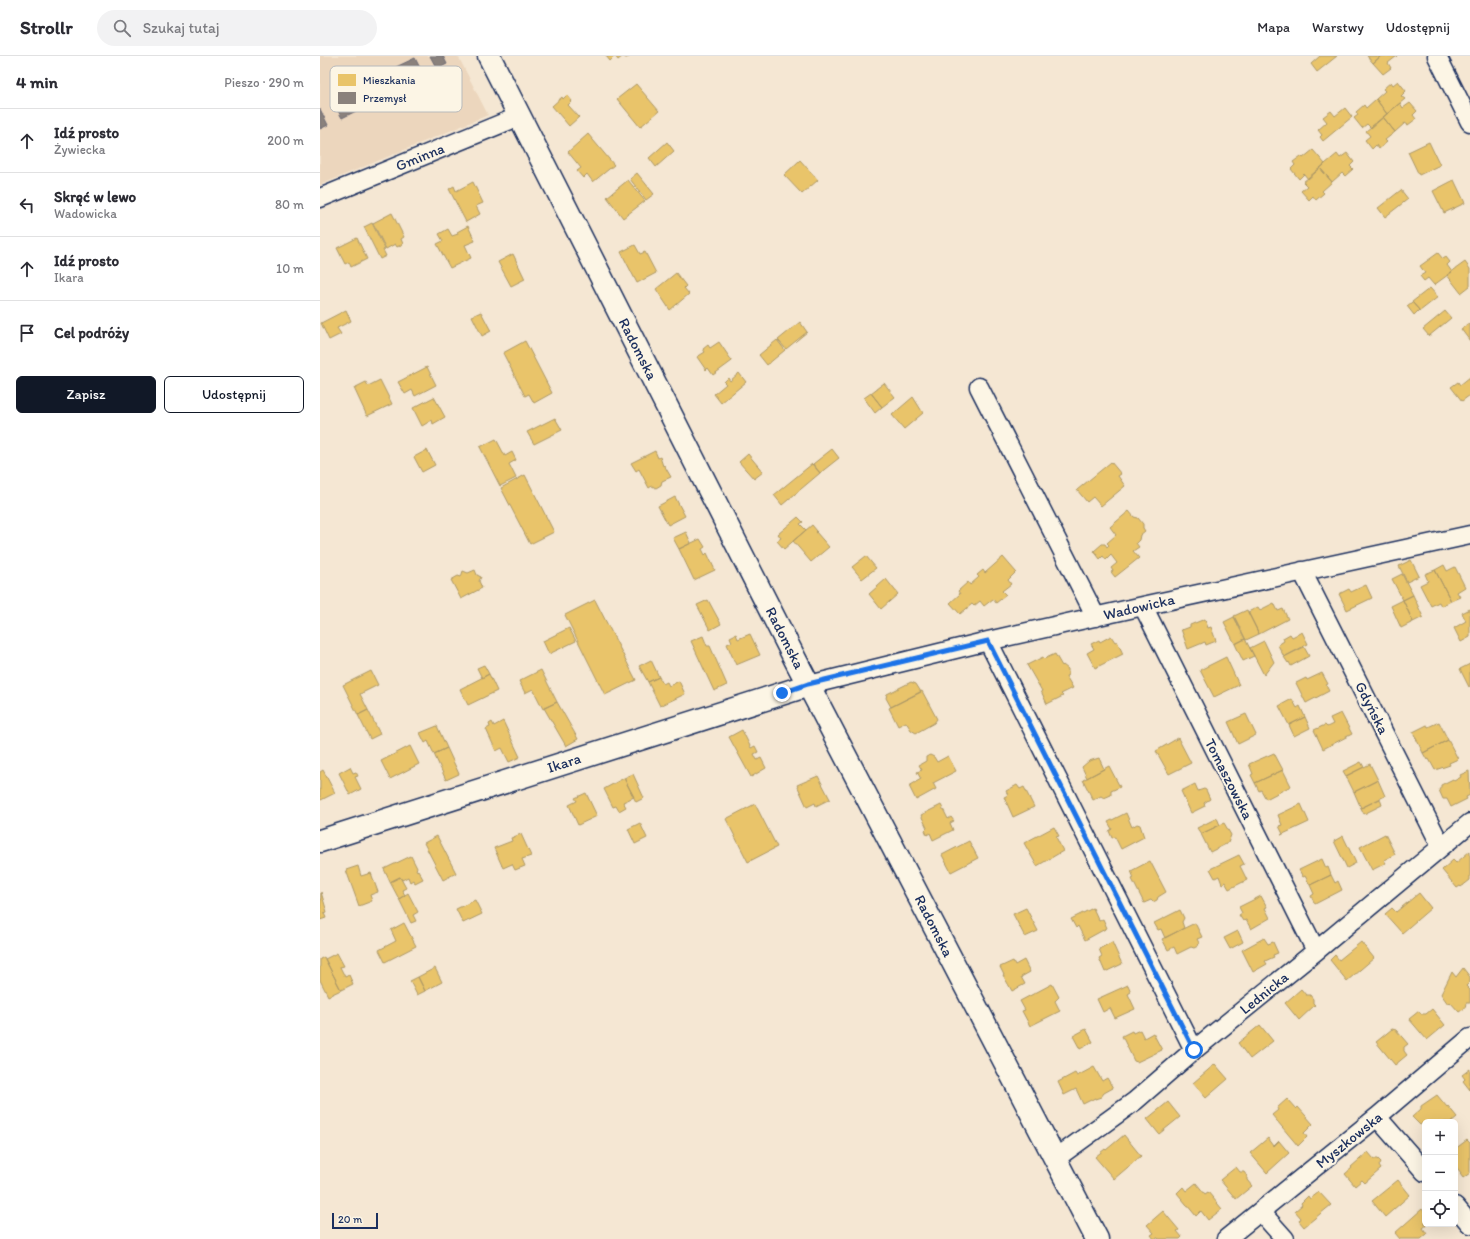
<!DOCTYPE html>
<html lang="pl">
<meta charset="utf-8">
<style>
body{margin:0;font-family:Itim,sans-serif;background:#f2f2f3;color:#2b2b33}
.controls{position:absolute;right:12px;bottom:12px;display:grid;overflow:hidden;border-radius:6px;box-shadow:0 4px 16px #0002}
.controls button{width:36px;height:36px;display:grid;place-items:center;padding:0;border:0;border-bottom:1px solid #e1e1e2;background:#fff;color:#2b2b33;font:20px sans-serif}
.scale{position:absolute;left:12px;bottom:10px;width:46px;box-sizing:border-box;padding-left:4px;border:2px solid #1b2f5e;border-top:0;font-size:11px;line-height:14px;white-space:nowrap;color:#1b2f5e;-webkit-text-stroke:3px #fcf5e5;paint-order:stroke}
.stop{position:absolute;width:12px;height:12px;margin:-9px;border:3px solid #1a73e8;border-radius:50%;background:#fff}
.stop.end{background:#1a73e8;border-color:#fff;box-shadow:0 1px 4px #0008}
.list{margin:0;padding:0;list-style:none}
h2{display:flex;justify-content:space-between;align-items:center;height:52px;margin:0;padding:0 16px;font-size:17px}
h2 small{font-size:13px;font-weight:400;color:#7c7c81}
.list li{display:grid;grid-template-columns:26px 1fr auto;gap:12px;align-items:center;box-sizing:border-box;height:64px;padding:0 16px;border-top:1px solid #e1e1e2}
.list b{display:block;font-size:15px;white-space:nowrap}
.list p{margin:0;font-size:13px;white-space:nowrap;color:#7c7c81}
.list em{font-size:13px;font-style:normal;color:#7c7c81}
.actions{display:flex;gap:8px;padding:12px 16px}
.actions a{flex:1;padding:9px 0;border:1px solid #111827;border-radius:6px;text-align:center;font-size:14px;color:#111827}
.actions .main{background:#111827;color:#fff}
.icon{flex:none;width:22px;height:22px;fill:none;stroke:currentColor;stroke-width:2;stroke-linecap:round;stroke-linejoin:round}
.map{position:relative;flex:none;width:1150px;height:1183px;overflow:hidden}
header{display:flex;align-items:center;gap:24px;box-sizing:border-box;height:56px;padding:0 20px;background:#fff;border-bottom:1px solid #e1e1e2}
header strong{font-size:19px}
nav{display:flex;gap:22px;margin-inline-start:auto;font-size:14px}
.search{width:280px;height:36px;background:#f2f2f3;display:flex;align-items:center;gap:10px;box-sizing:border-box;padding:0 14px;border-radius:22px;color:#7c7c81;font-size:15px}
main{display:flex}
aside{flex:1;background:#fff}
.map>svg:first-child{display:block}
</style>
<header>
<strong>Strollr</strong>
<div class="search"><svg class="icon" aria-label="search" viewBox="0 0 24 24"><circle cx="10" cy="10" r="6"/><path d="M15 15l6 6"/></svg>Szukaj tutaj</div>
<nav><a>Mapa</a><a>Warstwy</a><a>Udostępnij</a></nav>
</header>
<main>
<aside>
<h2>4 min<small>Pieszo · 290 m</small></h2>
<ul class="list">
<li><svg class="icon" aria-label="ahead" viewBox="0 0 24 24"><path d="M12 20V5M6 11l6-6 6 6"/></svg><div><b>Idź prosto</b><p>Żywiecka</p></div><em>200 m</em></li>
<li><svg class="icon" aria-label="left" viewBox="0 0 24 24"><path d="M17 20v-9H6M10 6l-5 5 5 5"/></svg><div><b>Skręć w lewo</b><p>Wadowicka</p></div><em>80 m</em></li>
<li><svg class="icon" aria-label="ahead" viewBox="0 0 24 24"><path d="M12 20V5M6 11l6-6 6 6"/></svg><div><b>Idź prosto</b><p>Ikara</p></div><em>10 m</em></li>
<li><svg class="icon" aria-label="arrive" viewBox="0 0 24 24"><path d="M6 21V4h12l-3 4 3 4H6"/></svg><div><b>Cel podróży</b></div></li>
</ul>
<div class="actions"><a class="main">Zapisz</a><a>Udostępnij</a></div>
</aside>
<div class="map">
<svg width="1150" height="1183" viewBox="0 0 1150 1183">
<rect width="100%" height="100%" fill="#f5e7d3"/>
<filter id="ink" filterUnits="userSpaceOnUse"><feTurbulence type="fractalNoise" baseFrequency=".025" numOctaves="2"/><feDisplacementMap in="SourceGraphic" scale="8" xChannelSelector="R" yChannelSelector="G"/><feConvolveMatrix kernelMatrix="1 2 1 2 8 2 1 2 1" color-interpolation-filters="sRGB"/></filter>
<g filter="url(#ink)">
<path fill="#ecd6bd" d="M0,0h138l30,59 -168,70z"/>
<path fill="#e9c46a" stroke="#ab9766" d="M286,0h25l-5,2 -3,-2 -5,4 -3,-4 -5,5z
M1000,0h17l-20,16 -6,-8z
M1047,0h14l-8,7z
M1061,0h16l-9,7 3,5 -8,6 -10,-11z
M1078,25l8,10 -5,5 4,3 -18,15 -11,-15 9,-8 -2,-2 8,-7 2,3z
M316,28l23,27 -19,16 -23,-28z
M247,39l5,6 -4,4 11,12 -10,9 -17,-20 10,-9 1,2z
M1056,43l11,15 -16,14 -4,-4 -5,4 -8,-10 4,-3 -2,-3 8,-7 2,3z
M1080,47l3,5 7,-5 7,8 -4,4 3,4 -8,6 -3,-2 -10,9 -12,-15z
M1025,52l7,9 -29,24 -3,-4 2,-2 -4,-5 9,-8 -4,-5 8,-6 4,5z
M1063,61l12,15 -10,8 2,2 -8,7 -3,-4 -4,4 -7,-9 5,-4 -4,-5z
M268,78l26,31 -21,17 -6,-8 -4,4 -6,-7 4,-3 -13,-16z
M347,86l7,9 -18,16 -7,-9z
M1109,86l11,23 -21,10 -11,-23z
M993,94l12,14 -17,15 -4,-5 -5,5 -8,-10 4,-4 -2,-3 8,-6 2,2z
M1027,97l7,9 -4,4 3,3 -8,7 -3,-3 -10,9 -12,-14 17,-14 3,4z
M480,104l18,20 -16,14 -18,-19z
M1000,112l12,14 -10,9 2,2 -8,7 -3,-4 -4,4 -8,-9 6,-5 -4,-4z
M317,117l17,21 -8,6 -16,-21z
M308,124l17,21 -22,17 -16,-21z
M1134,124l11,23 -21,10 -11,-22z
M153,126l10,21 -7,3 4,8 -14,8 -17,-33 5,-3 2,5z
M1081,134l7,9 -23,18 -7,-9z
M72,157l12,24 -3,2 2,5 -6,3 -2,-3 -9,5 -13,-26z
M52,167l13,26 -2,1 3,6 -6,3 -16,-32z
M148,170l7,15 -10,4 6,13 -21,10 -13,-24 6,-3 -4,-7 9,-5 4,7 6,-2 -1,-2z
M37,182l10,21 -16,8 -2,-5 -4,2 -8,-16z
M315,189l5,9 5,-2 11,21 -19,10 -16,-31z
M1118,197l5,6 3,-2 4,5 -3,3 5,7 -18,13 -6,-7 -4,3 -4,-5 5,-3 -5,-7z
M193,198l12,25 -14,7 -13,-24z
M1145,206l5,7v17l-9,7 -14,-18z
M356,217l10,13 -2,2 5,6 -19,16 -14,-21z
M1110,232l8,9 -18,14 -8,-9z
M1092,246l7,8 -5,5 -7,-9z
M26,254l5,11 -14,7 4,6 -12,6 -8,-17z
M1125,255l6,7 -22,18 -6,-7z
M161,256l10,19 -9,5 -10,-20z
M480,266l7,10 -21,17 -8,-9z
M1150,267v18l-9,-12z
M457,284l8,10 -18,15 -8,-10z
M205,285l27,52 -18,10 -5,-9 -4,2 -22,-43z
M399,286l13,19 -19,14 -5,-7 -2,2 -9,-13 8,-5 -2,-3 5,-4 2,3z
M107,311l9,18 -21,11 -3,-6 -7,4 -7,-12z
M419,317l7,9 -25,21 -7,-9 12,-10 -2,-2 4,-4 2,3z
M1150,321v18l-8,6 -11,-14 7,-5 2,3z
M60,324l12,24 -25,12 -13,-28 12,-6 2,4z
M564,327l11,14 -13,10 -11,-14z
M551,337l11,14 -7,6 -11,-15z
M114,341l11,20 -12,7 -1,-4 -10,6 -9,-18z
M593,341l10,16 -19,16 -12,-14z
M235,362l7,12 -28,14 -7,-12z
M176,383l9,17 7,-4 4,8 -7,4 7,14 -16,8 -20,-39z
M512,393l7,9 -19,15 -7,-9z
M107,394l8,15 -13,7 -8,-15z
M335,395l3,7 2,-1 3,9 1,-1 7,12 -9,4 -1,4 -5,3 -4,-2 -3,2 -10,-19 -3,2 -5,-8z
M428,398l15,18 -9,7 -15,-17z
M791,406l10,12 -3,2 7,10 -24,20 -8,-9 -6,5 -10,-12z
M492,408l8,9 -38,32 -8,-10z
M205,419l29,57 -24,12 -29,-56z
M355,441l10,19 -17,9 -10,-19z
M809,455l5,6 4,1 5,6v4l2,3 -5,4 -1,5 -3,3 3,4 -6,4 6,7 -24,19 -4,-5 2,-1 -2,-3 6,-5 -6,-8 -5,5 -3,-4 -3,3 -6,-8 8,-7h3l2,3 2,-2 -2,-2 9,-8 -6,-8z
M478,461l5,5 -3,2 6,6 -22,19 -7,-8 4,-3 -3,-4z
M492,469l5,6 -1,1 13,15 -18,15 -18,-21z
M366,476l5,11 -12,6 -6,-11z
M380,483l5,8 -3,2 3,6 2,-2 8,17 -21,10 -15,-31z
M546,500l10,12 -14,11 -10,-12z
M683,501l13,15 -8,8 3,4 -9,7 4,4 -10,8 -3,-4 -9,7 -4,-5 -6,5 -2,-2 -12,10 -10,-11 10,-9 -2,-3 10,-9 2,3 9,-8 -2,-2 6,-5 2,3z
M1091,504l8,16 -12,6 -8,-16z
M1124,509l3,6 8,-4 10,20 -8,5 3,5 -9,4 -16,-31z
M155,514l2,5 4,2 -2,4 3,7 -21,11 -10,-19 7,-4 3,1 2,-6 5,2z
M1115,514l16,31 -10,5 -2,-4 -8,4 -11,-21 8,-4 -3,-7z
M1082,518l11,21 -10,5 -11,-21z
M566,523l12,15 -17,15 -12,-15z
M1046,529l6,13 -25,12 -8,-16 10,-5 2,3z
M1093,539l10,22 -10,5 -10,-22z
M275,544l41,80 -31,15 -40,-80z
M388,544l13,24 -11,6 -13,-25z
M1083,544l10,22 -12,6 -10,-22z
M954,547l4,8 5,-2 5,10 -29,15 -11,-22 10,-5 2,3z
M1150,553v28l-9,5 -7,-14 12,-7 -4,-8z
M927,554l12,24 -13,6 -12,-24z
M914,561l11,22 -10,5 -11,-22z
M885,563l3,9 3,-1 5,14 -10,4 -1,-3 -17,7 -7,-20 1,1 8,-3v-2z
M249,572l7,13 -27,13 -6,-13z
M982,576l6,12 -24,13 -6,-12 6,-4 -1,-3 7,-4 2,3z
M416,578l2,5 12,-5 10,21 -24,10 -9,-21 5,-2 -2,-5z
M383,580l4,10h3l17,39 -13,6 -23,-50z
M791,580l4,6 2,-1 6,13 -28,14 -8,-15 7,-4 -3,-5 8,-4 1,2z
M925,583l9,17 -11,5 -8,-17z
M944,585l10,21 -10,13 -14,-27z
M984,591l5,9 -18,10 -2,-4 -1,1 -4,-6z
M735,598l7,12 1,-1 5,4v6l-2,1 7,12 -12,6 2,2 -16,8 -6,-13h1l-15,-26 16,-8 1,2z
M906,601l13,28 -25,12 -14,-27z
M331,604l8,17 -11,5 -9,-16z
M1150,608v22l-1,1 -9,-18z
M164,609l5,9 -7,4 -5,-10z
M221,614l16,32 -14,7 -10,-20 -8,4 -6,-12z
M51,615l7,14 -18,9 8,16 -10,5 -15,-30z
M1002,617l6,11 -2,1 3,6 -23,12 -10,-20 10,-5 1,2z
M169,618l8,17 -29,14 -8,-16z
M339,621l4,7 4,-2 2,4 10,-5 6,13 -25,12 -12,-24z
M591,626l5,2 5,8 -30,15 -5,-9 1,-4z
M602,635l15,28 -3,4 -18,10 -5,-3 -5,-8 -8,4 -9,-18z
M972,643l5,9 3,-2 5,11 -16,8 -10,-19z
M237,646l21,37 -12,7 -22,-38z
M48,654l12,24 -10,5 -12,-24z
M1021,657l11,21 -29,15 -9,-19 11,-5 2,2 6,-3 -3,-6z
M926,658l10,21 -18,9 -10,-22z
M985,661l5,11 -16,8 -5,-11z
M183,665l17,36 -11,5 -7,-14 -6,3 -10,-22 4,-2 -1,-3 3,-2 2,4z
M1119,666l9,18 -25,13 -10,-21 14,-7 1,2z
M117,670l10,22 -13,6 -6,-13 -3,2 -5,-10z
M422,674l9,18 4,-2 3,6 -4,2 3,6 4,-2 5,10 -15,9 -22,-40z
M858,682l13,25 -22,11 -13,-23z
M1128,684l10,19 -9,4 1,2 -15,5 -6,-11 -2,1 -4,-7z
M90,690l9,18 -29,15 -9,-18z
M127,692l12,26 -13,6 -12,-26z
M954,697l9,17 -28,13 -4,-8 2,-1 -4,-10z
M610,699l4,2 3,5 11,-6 8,15 -23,12 3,6 -20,11 -7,-14 12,-7 -4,-7 5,-2 -3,-5 7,-4v-4z
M779,702l5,11 -17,9 -5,-11 7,-6z
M1041,706l3,5 -18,9 -3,-5z
M1050,708l8,16 -24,12 -8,-16z
M789,710l11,21 -9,4v4l-7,3 -3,-2 -8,4 -10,-20z
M30,711l3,6 3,-1 2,4 -3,1 6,12 -11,6 -11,-22z
M3,714l12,23 -14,7 -1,-1v-27z
M963,714l8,16 -25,13 -5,-9 -2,1 -4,-8z
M1149,715l1,24 -4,2 1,2 -16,8 -4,-8h-4l-4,-9 2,-3v-2l12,-6 1,2 7,-4 -1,-2z
M313,718l11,24 -8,4 -12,-24z
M498,720l12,23 -14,7 -1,-3 -8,4 -10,-22z
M304,722l10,19 -11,5 3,5 -7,4 -3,-5 -3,1 -9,-18z
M1058,724l7,16 -24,12 -7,-16z
M875,728l3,7 6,-2 2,1 4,9 -6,4 1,3 -14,7 -10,-22z
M697,729l3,4 4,-2 10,20 -21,10 -9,-20 4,-2 -2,-4z
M266,737l11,23 -19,9 -9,-20 8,-4 -2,-3z
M1060,743l2,6 -18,9 -3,-6z
M435,748l22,43 -29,15 -22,-43z
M981,748l8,18 -28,13 2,-1 -4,-8 3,-1 -4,-10z
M621,749l7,14 3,-2 3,4 -4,2 3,7 -20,10 -3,-7 -3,2 -2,-5 2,-2 -6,-13z
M806,757l6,14 5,-3 3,1 4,12 -23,12 -6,-12 -3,1 -3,-7 3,-2 -4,-7z
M897,762l3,7 -19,9 -4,-6z
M320,767l7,15 -12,6 -7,-15z
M904,767l7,12 -3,8 -18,9 -9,-18z
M734,771l5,9 -3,1 7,14 -26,15 -13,-23z
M201,778l10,22 -9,3 3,7 -10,4 -3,-6 -9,4 -9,-20 18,-7 -1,-3z
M1065,778l10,20 -11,6 2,3 -14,7 -12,-23z
M117,780l19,37 -13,7 -19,-37z
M1023,780l13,27 -9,5 -13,-27z
M649,785l9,17 -27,14 -9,-17z
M1150,795v29l-9,7 -1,-1 -3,2 -15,-18 11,-10 3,3z
M919,799l5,9 -4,2 7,14 -18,9 -4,-7 -3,2 -3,-8 -4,2 -5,-9z
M91,800l6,12 -1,1 1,2 1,-1 5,9 -8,4 -2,-3 -3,2 -2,-5 -6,3 -2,-3 -10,5 -6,-13z
M1002,803l4,9 2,-1 3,8 -21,10 -5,-9 -2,1 -4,-7z
M830,805l16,31 -8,5 -1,3 -4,2 -2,-2 -7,3 -12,-24 2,-1 -3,-7z
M38,810l3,10 10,-3 7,19 -8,3 2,6 -13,5 -13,-36z
M1011,819l4,8 3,-2 4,9 -27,14 -4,-8 3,-2 -4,-9z
M80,821l6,11 -4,2 3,5 -6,4 -9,-17z
M1,836l6,20 -3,1 2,5 -6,2z
M88,837l10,19 -5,3 3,6 -5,2 -12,-24z
M1099,837l12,15 -29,25 -17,-19 7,-6 4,4z
M941,840l6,11 -2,1 5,10 -19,11 -5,-9 -3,1 -4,-6 3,-2 -3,-6z
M155,844l7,14 -19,9 -7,-14z
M706,852l12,23 -13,6 -12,-23z
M773,852l6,13 4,-2 4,9 -22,12 -7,-14 -2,2 -5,-9z
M860,854l4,8 -2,4 2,6 -19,10 -4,-9 -3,1 -4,-7z
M84,867l12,23 -31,16 -6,-12 17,-9 -5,-11z
M875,867l7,14 -5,2 2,4 -1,3 -4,2 -3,-1 -14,7 -3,-7 -6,3 -6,-11z
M918,875l5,11 -13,7 -6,-11z
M944,882l4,6 5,-2 5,11 -5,2 1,2 -9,4 2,3 -14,8 -11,-22z
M792,886l10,22 -17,8 -6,-14 3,-2 -3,-7z
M1041,886l13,16 -27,23 -17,-21 5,-5 4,5z
M17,897l7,13 -4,1 5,10 4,-2 4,9 -12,6 -16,-31z
M4,901l17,33 -13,6 -8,-16v-21z
M704,904l6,12 -9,5 4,7 -13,7 -9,-16h1l-4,-8 13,-6 2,4z
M115,912l7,14 -17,9 -7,-14z
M1143,912l7,9v5l-4,4 4,4v13h-4l-1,5 -6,4 -9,-10 -2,2 -7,-10 11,-22 4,5z
M98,921l7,14 -8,4 -7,-14z
M732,928l7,13 -4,4 5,10 -30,15 -8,-15 3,-1 -5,-9z
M808,929l3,7 -3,2 7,15 -20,9 -5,-10 -7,4 -6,-13z
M981,933l5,6h4l3,4v4l2,2 -16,15 -14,-17z
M1112,953l13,16 -18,15 -18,-21 10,-8 2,3h5z
M940,969l13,16 -23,18 -12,-16z
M766,973l7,13 -13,7 -7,-13z
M1072,973l4,1 12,14 -4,3v4l3,4 -12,10 -19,-23z
M820,974l4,8 9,-5 9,17 -25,12 -3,-1 -12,-25 10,-5 1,2z
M895,1008l13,15 -22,19 -13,-15z
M774,1011l8,14 5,-3 6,10 -9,5 -3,4 -6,2v-1l-12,6 -7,-15 -12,6 -6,-13 17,-9 2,3z
M1150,1013v21l-7,-9 2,-2 -3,-4z
M1117,1039l10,12 1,-1 9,11 -6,5h-26v3l-2,-2 -3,2 -8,-8 9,-8v-3z
M967,1043l9,10 2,-2 15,17 -9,9 3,4 -9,9 -26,-31 6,-5 -1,-2z
M848,1046l12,15 -21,17 -12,-15z
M804,1079l17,21 -27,23 -19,-22 10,-8 1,1z
M948,1082l6,8 5,-5 10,12 -22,20 -17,-20z
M1147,1084l3,3v30l-7,5 -3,-4 1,-1 -6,-8v-16z
M1048,1096l6,7h4l3,3 -2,4 2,3 -16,14 -3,-3 -7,6 -10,-12 7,-6 -1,-1z
M916,1111l4,5h4l3,4v4l5,6 -16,13 -16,-19z
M1078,1124l12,15 -25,22 -13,-16z
M876,1127l9,11 3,-2 14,17 -14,11 -7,-9 -5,5 -19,-23 6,-6 3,4z
M999,1136l12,13 -27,22 -5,-6 2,-3 -6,-7 7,-6 -1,-2 7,-7 2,3z
M1102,1153l3,4v11h3l-5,4 4,6 -6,5h-21l-5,-6z
M843,1155l16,19 -2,1 5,6 -2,2h-21l-1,-1 -4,1 -3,-4 3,-2 -7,-8z"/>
<path fill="#8a817c" stroke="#696873" d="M110,0h13l4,8 -10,5z
M95,2l9,18 -18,10 -10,-19z
M31,34l9,19 -18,9 -10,-18z
M0,53l8,16 -8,4z"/>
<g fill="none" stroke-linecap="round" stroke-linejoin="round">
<g stroke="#1b2f5e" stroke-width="21">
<path id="minor" d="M1117,0l33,66
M0,142l200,-82
M659,331l117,230
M982,515l139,275
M823,550l173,345
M668,585l206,409
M489,629l179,-44 155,-35 327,-71
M1057,1061l48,55
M735,1103l80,-58 59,-51 122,-99 154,-128
M1135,1150l15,18
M941,1156l24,27
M906,1183l151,-122 93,-79"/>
</g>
<g stroke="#1b2f5e" stroke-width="25">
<path id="tertiary" d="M169,0l307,605 301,578
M0,785l489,-156"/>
</g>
<use href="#minor" stroke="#fcf5e5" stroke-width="18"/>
<use href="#tertiary" stroke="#fcf5e5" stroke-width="22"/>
</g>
</g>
<g fill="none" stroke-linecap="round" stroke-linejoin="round" filter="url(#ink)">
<path stroke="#1a73e8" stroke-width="5" d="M462,637l26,-9 180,-43 206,409"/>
</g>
<g text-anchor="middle" stroke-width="4" stroke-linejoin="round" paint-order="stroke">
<g font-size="15" fill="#1b2f5e" stroke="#fcf5e5">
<text transform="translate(100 101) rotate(-22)" y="5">Gminna</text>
<text transform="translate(318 293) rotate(63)" y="5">Radomska</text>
<text transform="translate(819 551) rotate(-13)" y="5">Wadowicka</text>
<text transform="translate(465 582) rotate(63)" y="5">Radomska</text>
<text transform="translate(1052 652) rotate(63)" y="5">Gdyńska</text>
<text transform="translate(244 707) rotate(-18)" y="5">Ikara</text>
<text transform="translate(909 723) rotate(63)" y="5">Tomaszowska</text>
<text transform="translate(614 870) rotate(63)" y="5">Radomska</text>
<text transform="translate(944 937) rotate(-39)" y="5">Lednicka</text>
<text transform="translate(1029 1084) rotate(-39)" y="5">Myszkowska</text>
</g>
</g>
<rect x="10" y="10" width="132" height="46" rx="6" fill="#fcf5e5" stroke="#b8babc" stroke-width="1"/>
<rect x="18" y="18" width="18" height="12" fill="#e9c46a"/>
<rect x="18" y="36" width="18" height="12" fill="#8a817c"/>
<g font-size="11" fill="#1b2f5e">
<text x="43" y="28">Mieszkania</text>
<text x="43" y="46">Przemysł</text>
</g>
</svg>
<div class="controls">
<button>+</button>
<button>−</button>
<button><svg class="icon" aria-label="locate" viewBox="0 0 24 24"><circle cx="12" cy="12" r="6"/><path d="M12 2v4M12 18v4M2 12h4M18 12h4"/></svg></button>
</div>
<div class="scale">20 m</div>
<div class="stop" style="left:874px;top:994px"></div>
<div class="stop end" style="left:462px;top:637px"></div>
</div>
</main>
